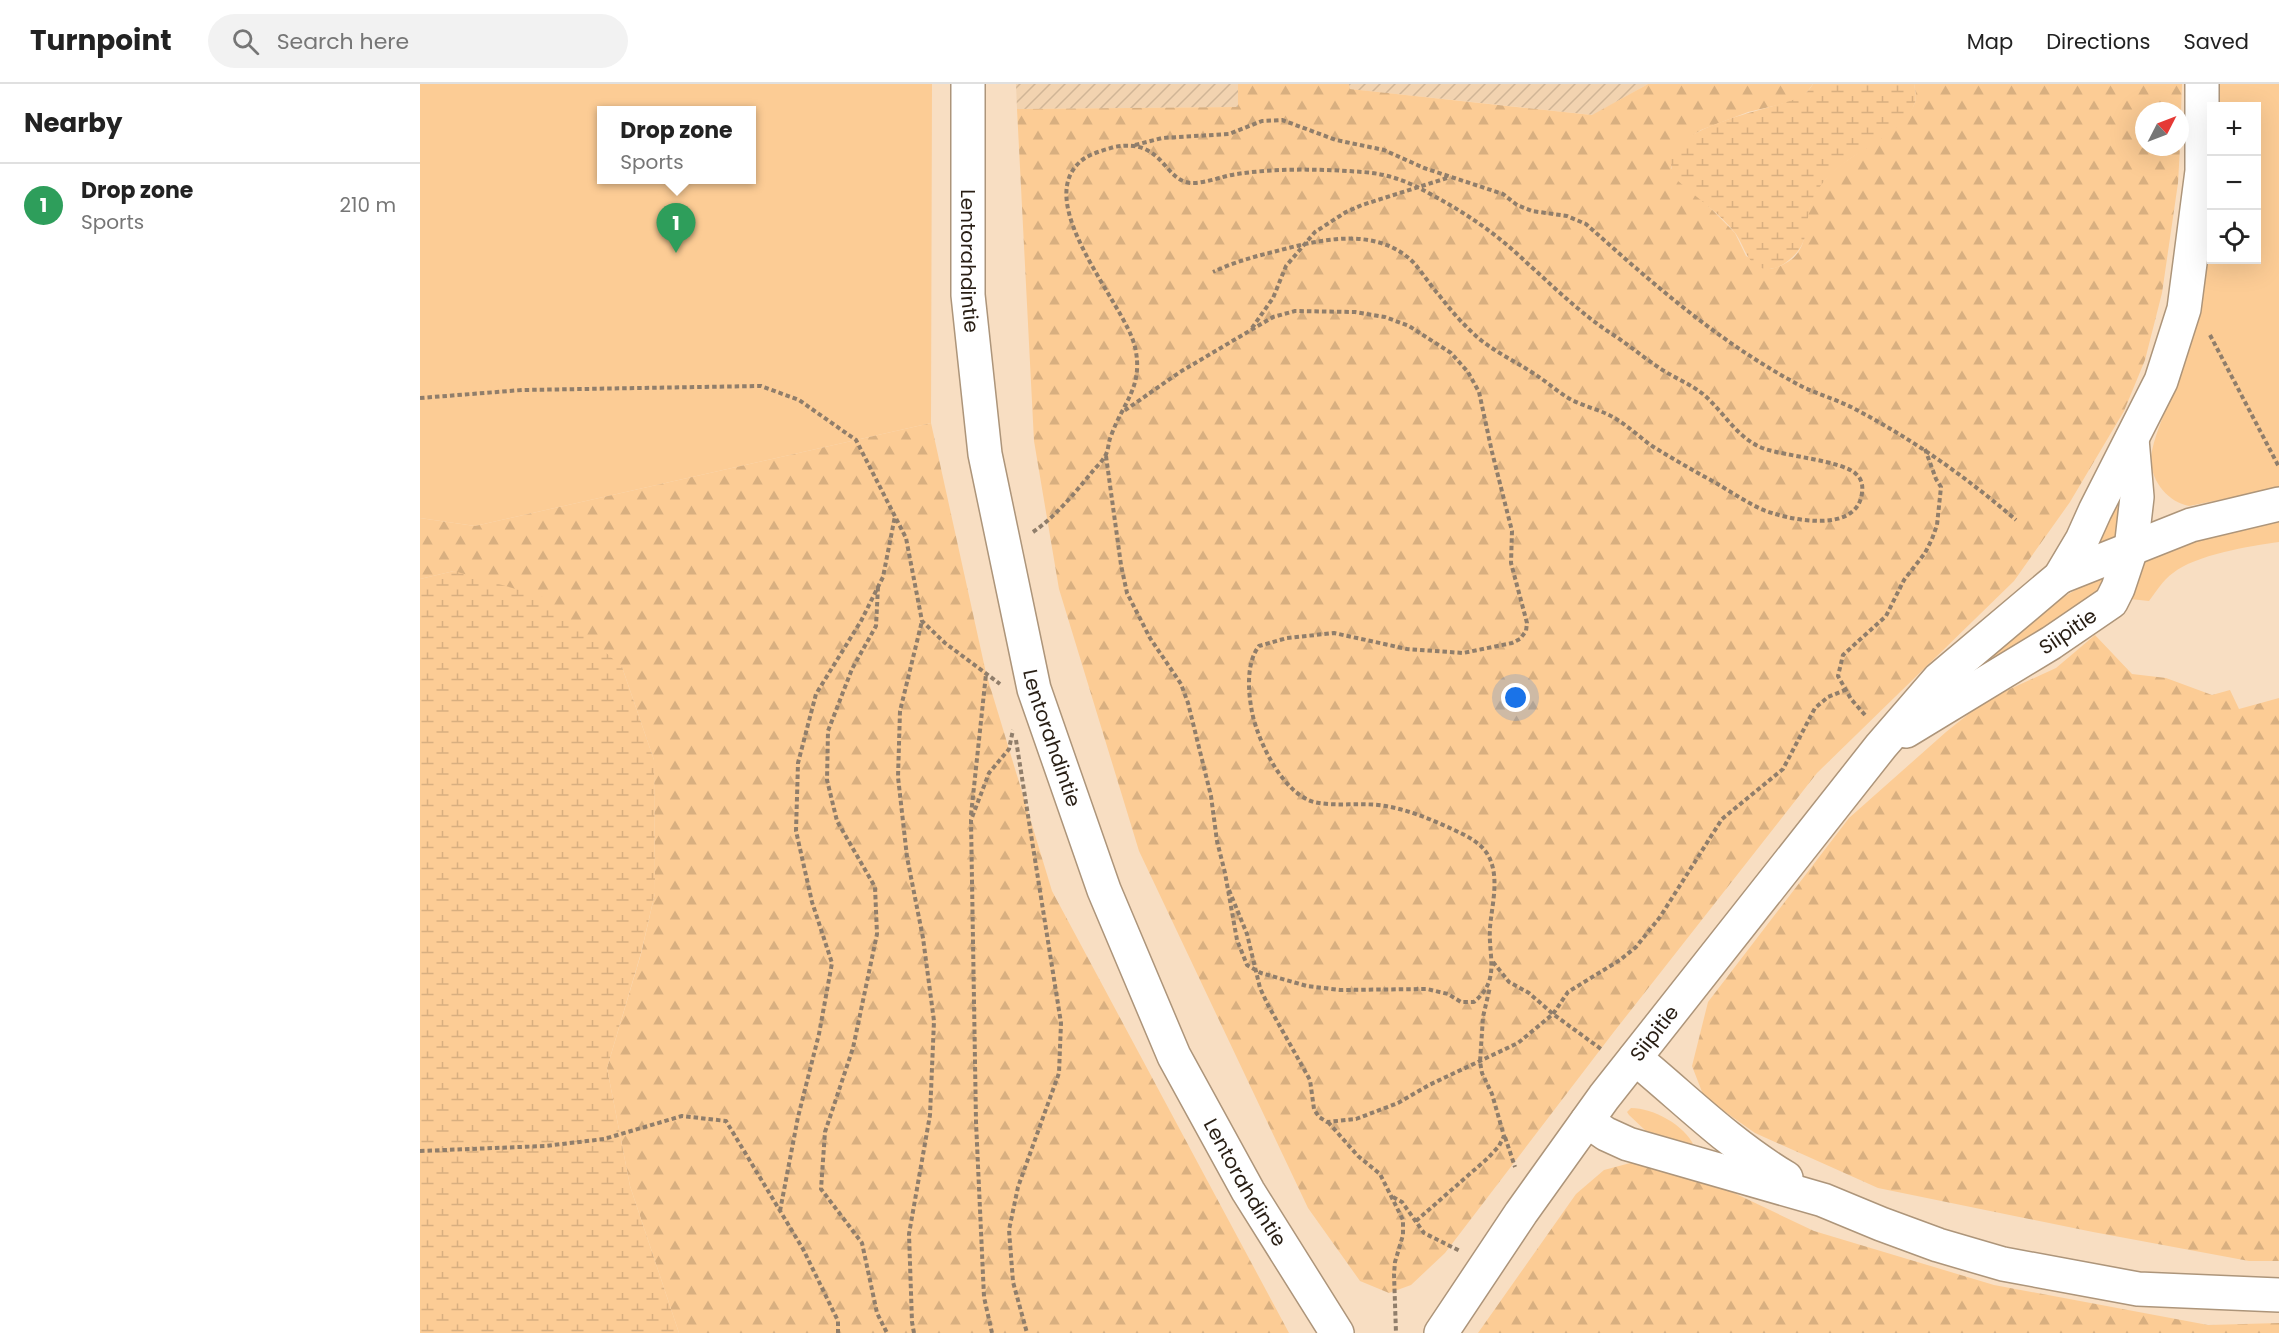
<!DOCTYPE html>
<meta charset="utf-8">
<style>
body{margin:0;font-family:Poppins,sans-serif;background:#f2f2f2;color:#222}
.controls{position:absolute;right:18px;top:18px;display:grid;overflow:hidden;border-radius:0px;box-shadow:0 6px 24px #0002}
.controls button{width:54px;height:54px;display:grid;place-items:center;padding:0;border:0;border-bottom:2px solid #e0e0e0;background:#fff;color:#222;font:30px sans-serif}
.compass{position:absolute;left:1715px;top:18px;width:54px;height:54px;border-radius:50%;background:#fff;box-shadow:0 6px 24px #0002;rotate:48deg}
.you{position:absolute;left:1096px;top:614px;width:21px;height:21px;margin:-15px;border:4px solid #fff;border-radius:50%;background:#1a73e8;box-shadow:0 0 0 9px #1a73e833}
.badge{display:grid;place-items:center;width:39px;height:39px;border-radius:50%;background:#0f766e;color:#fff;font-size:20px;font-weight:700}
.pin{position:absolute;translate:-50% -50px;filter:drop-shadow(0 2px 3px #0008)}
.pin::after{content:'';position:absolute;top:32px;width:21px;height:18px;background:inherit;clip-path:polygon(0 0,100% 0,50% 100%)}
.popup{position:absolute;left:177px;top:22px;width:159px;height:78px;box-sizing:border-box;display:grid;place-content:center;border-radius:0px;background:#fff;filter:drop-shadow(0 2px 4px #0005);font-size:20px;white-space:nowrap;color:#767676}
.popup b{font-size:22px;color:#222}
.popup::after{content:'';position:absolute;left:50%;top:100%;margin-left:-12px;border:12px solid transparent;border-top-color:#fff}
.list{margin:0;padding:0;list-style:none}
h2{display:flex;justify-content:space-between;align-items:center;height:78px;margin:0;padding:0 24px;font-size:26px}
h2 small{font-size:20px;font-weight:400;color:#767676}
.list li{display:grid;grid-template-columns:39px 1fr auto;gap:18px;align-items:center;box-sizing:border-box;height:84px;padding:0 24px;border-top:2px solid #e0e0e0}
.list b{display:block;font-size:22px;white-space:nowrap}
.list p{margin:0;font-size:20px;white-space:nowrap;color:#767676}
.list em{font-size:20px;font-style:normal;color:#767676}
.icon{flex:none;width:33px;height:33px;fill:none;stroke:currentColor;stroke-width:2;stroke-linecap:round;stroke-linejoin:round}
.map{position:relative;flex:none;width:1859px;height:1249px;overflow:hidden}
header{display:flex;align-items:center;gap:36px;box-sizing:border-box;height:84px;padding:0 30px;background:#fff;border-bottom:2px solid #e0e0e0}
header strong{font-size:28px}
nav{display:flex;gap:33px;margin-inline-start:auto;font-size:21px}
.search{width:420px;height:54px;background:#f2f2f2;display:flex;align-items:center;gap:15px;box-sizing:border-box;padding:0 21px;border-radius:33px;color:#767676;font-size:22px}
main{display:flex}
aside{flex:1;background:#fff}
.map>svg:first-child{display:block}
</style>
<header>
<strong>Turnpoint</strong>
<div class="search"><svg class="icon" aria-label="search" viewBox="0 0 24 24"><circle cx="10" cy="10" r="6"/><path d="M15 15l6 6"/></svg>Search here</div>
<nav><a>Map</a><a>Directions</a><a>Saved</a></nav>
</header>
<main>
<aside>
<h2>Nearby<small></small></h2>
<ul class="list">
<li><span class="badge" style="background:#2e9e5b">1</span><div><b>Drop zone</b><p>Sports</p></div><em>210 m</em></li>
</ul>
</aside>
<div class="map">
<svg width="1859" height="1249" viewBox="0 0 1859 1249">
<defs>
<pattern id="industrial-furrows" width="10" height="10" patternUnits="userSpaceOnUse" patternTransform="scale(1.5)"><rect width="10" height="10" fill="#f2d3b0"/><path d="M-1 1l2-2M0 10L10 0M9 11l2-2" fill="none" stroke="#d0b596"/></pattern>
<pattern id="forest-firs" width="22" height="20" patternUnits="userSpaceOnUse" patternTransform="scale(1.5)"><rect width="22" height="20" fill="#fccc95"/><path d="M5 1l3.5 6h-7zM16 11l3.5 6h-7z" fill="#d8af80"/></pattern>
<pattern id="wetland-marsh" width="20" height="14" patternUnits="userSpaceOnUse" patternTransform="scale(1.5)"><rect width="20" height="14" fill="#fccc95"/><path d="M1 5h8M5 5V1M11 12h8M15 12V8" fill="none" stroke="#d8af80"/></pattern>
</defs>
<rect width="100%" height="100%" fill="#f8dec2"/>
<path fill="url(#industrial-furrows)" d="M596,0h222v23l-221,2z
M929,0h299l-55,31 -244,-26z"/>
<path fill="#fccc95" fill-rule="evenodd" d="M0,0h512l-1,339 -456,103 -55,-8zM181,27h150v69h-150z
M1796,0h63v404l-90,18c-20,-4 -37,-23 -38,-45 0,-22 20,-60 26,-82 15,-50 25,-100 34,-152l1,33h44v-154h-39z
M1701,408l-4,46 -25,8z
M1859,431v27c-29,4 -84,13 -106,31 -10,7 -17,19 -24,28l-19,-2 6,-26 12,-20z
M1685,491l-7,20 -139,88c46,-39 91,-85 146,-108z
M1211,1024c22,0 54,17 63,38l-47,-14 -18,-17 -2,-3z"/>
<path fill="url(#forest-firs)" d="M818,0h111l1,5 242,26 56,-31h165l-9,12 -14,6 -42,10 -47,18 -12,8 -14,15 -3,7 -1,8 64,65 11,23 25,13c43,-12 30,-40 41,-70 3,-8 11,-17 16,-23 22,-23 79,-46 87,-74 2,-6 0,-12 -1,-18h268l-2,57v-30h-36v36h36l-2,36 -16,110 -17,67 -21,51 -54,91 -56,79 -197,192 -204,260 -168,220 -34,32 -22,8 -29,-12 -52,-73 -169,-357 -80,-262 -25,-148 -17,-332 221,-2z
M511,339l55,250 66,218 237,442h-610l-49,-147 -23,-118 34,-114 14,-61 -1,-133 -32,-93 -168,-96 -34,8v-61l55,8z
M1675,551l37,39 34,4 46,17 18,-5 9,19 40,-11v563h-30l-156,-29 -215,-44 -123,-55 -51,-36 -12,-31 16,-64 141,-184 97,-86 40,-32 70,-32z
M1214,1078l98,30 82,39 180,54 214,40 71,-2v10h-801l98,-139 28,-24z"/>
<path fill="url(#wetland-marsh)" d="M1393,0h101c1,6 3,12 1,18 -8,31 -67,51 -89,77 -5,6 -10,12 -13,19 -10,24 0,43 -24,62 -6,5 -13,9 -21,9 -20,0 -23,-22 -32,-35 -15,-20 -39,-36 -58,-53 -39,-52 97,-71 122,-84 6,-3 9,-7 13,-13z
M34,487l89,26 79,70 32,93 1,133 -14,60 -34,115 23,118 49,147h-259v-754z"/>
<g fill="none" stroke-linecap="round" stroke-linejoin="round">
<g stroke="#ad957a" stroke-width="36">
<g id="minor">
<path id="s1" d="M548,0v211l17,159 49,235 70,201 70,166 74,135 89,142"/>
<path d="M1640,493l131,-52 88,-21"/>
<path id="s2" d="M1486,647l145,-88 60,-41 7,-14 13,-39 6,-52 -5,-58"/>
<path d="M1215,974c51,42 93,85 151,120"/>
<path d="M1167,1037l19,13 22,10 195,56 58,24 57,21 65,19 135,25 141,6"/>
<path id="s3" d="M1021,1249l80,-120 83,-116 277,-351 58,-67 121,-102 22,-37 13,-29 66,-130 23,-72 18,-138v-87"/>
</g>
</g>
<path stroke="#907e6b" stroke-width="4" stroke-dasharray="4.5 3" stroke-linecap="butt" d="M715,61l27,-7 67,-4 33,-13 20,-1 54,20 48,10 40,18 79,26 14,11 15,6 35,5 19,8c66,59 135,120 215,162 16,8 34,13 50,21 60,31 114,69 165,113
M832,244l21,-30 13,-32 29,-34 31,-20 16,-7 85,-27
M1790,251l69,132
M0,314l102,-8 239,-4 38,14 57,40 50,98 16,83 23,22 55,41
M686,372l15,109 6,28 23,45 31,46 7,19 23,93 6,45 8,32 12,67 10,25 14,8 46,13 33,4 87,-1 21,5 13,8h13c27,-23 14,-44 16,-75 2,-22 9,-47 0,-68 -7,-16 -23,-23 -38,-30 -24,-11 -48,-21 -74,-24 -19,-2 -40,1 -59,-2 -34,-4 -61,-61 -67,-91 -4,-21 -6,-49 7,-66l28,-8 47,-5 73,16 56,4 49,-10 8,-4 6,-8 1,-8 -16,-60 1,-32 -20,-79 -13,-60 -11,-20 -17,-19 -42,-27 -24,-9 -30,-5 -60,-1 -22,6 -93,55 -56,39
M613,448c23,-16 41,-38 59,-60 4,-5 10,-10 13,-16 4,-6 3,-14 6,-20 12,-34 33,-49 24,-89 -10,-44 -109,-149 -50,-189 8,-5 19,-8 29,-11 52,-10 49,38 81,36 14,-1 28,-7 42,-9 40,-6 85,-5 126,-2 26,2 47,10 69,23 34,18 66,40 94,67 29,26 56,53 89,74 15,10 28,21 43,31 14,10 31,16 45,27 22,19 34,45 62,55 21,7 78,12 91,25 6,5 7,12 6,19 -5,42 -75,27 -101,16 -15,-7 -30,-17 -45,-26 -22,-12 -43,-24 -64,-37 -14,-10 -27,-23 -43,-31 -12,-6 -26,-9 -39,-16 -12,-7 -23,-17 -34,-24 -18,-12 -37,-21 -54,-34 -16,-13 -30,-29 -43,-46 -9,-10 -17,-23 -26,-33 -38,-37 -95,-22 -140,-10 -21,5 -41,11 -60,20
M458,503l-2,39 -24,43 -24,62 -1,49 10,41 38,66 2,47 -24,114 -28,84 -4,57 41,54 15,70 10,20
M1445,631l-14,-16 -13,-23 5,-21 43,-39 18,-36 21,-27 7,-14 5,-14 4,-38 -5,-8 -11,-30
M596,656l45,283 -2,50 -41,114 -9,43 4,52 14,51
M551,731l15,-141
M809,806l18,44 13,54 8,17 42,75 4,29 5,8 8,5 29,-3 42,-16 31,-18 89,-42 35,-29 15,-22 52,-32 16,-13 24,-30 62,-98 61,-50 32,-61 13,-11 17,-7
M1073,878l16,20 20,11 24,21 48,35
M908,1038l30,34 22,18 23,46v15l-8,27 -1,12 2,59
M1085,1053l10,30
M0,1067l125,-5 59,-7 78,-23 44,5 77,128 35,72v12
M973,1113l9,5 22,31 36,18
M360,1127l18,-94 21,-83 13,-71 -20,-61 -16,-71 2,-68 18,-69 45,-73 22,-44 12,-61
M996,1137l72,-63 11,-12 5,-10 -12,-42 -10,-21 -2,-11 3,-45 7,-30
M494,1249l-2,-11 -3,-88 21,-119 4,-94 -11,-83 -16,-81 -9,-80 2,-66 22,-90
M572,1249l-8,-36 -8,-175 -5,-302 18,-47 20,-24 4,-19"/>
<use href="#minor" stroke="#fff" stroke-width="33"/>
</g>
<g text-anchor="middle" stroke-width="4.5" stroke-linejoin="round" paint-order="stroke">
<g font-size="20" fill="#281e14" stroke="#f8dec2">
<text dy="7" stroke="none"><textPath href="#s1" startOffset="177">Lentorahdintie</textPath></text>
<text dy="7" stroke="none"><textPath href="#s2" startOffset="190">Siipitie</textPath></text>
<text dy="7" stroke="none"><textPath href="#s1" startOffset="663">Lentorahdintie</textPath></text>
<text dy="7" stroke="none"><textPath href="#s3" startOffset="368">Siipitie</textPath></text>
<text dy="7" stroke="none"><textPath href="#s1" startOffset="1149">Lentorahdintie</textPath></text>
</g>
</g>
</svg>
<div class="controls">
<button>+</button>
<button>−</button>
<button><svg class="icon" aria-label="locate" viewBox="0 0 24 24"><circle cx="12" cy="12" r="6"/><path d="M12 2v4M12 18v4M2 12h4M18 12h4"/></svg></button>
</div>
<svg class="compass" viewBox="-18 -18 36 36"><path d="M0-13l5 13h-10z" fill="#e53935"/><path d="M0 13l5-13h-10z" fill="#767676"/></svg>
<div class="you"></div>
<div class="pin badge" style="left:256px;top:169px;background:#2e9e5b">1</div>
<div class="popup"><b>Drop zone</b>Sports</div>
</div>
</main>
